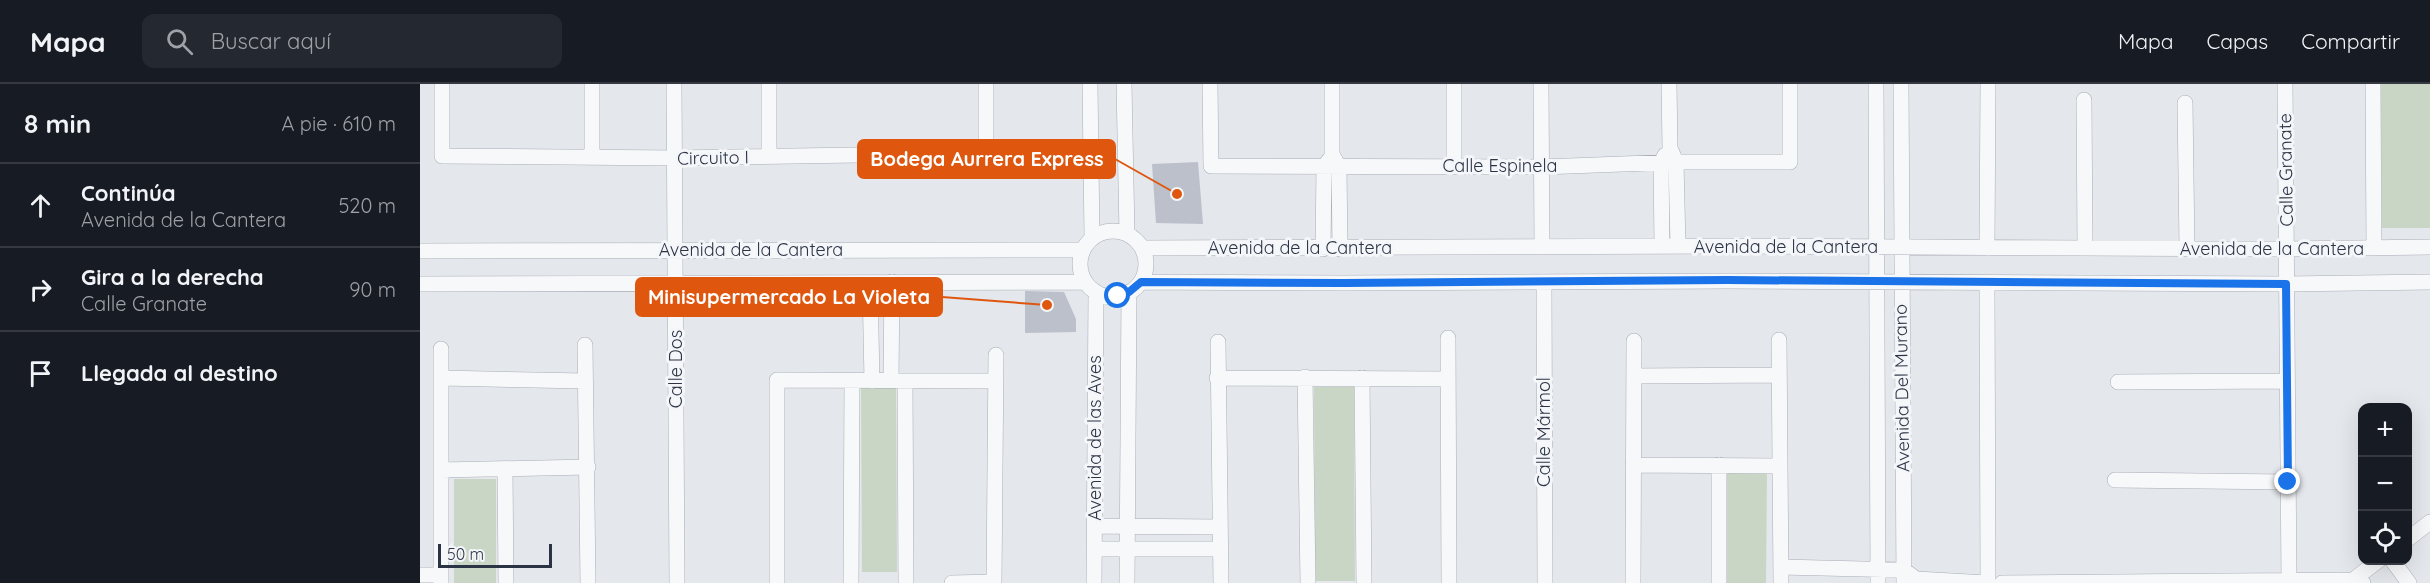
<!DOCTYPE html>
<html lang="es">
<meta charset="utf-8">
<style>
body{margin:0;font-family:Quicksand,sans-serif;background:#242831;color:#f1f3f6}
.controls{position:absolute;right:18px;bottom:18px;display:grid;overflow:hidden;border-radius:12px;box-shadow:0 6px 24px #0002}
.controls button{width:54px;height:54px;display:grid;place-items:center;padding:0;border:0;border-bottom:2px solid #363941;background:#171b24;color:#f1f3f6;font:30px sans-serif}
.scale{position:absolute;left:18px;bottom:15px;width:114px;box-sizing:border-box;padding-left:6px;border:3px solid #2b3445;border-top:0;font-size:16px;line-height:21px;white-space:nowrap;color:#2b3445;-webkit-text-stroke:4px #f4f6f9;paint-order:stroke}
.stop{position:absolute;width:18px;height:18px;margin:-14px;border:4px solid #1a73e8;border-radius:50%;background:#fff}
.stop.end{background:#1a73e8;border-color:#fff;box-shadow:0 2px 6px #0008}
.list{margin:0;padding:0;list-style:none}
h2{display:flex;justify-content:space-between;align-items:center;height:78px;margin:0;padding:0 24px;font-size:26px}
h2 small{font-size:20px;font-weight:400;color:#9ea1a6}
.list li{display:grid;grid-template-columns:39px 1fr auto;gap:18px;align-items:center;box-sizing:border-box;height:84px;padding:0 24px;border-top:2px solid #363941}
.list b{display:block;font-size:22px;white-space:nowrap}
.list p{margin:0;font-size:20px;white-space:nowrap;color:#9ea1a6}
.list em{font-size:20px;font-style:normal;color:#9ea1a6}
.icon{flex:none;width:33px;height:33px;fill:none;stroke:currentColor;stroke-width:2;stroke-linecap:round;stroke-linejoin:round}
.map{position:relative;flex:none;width:2010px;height:499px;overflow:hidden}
header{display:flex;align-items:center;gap:36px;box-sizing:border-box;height:84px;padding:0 30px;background:#171b24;border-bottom:2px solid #363941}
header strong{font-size:28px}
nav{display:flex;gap:33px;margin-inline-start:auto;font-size:21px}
.search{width:420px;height:54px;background:#242831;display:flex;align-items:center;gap:15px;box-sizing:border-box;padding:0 21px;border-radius:12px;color:#9ea1a6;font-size:22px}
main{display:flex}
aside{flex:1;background:#171b24}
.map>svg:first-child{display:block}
</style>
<header>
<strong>Mapa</strong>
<div class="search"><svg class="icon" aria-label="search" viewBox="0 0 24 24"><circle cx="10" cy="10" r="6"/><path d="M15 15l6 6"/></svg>Buscar aquí</div>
<nav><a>Mapa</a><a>Capas</a><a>Compartir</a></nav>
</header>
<main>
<aside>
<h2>8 min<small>A pie · 610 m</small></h2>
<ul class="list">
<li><svg class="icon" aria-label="ahead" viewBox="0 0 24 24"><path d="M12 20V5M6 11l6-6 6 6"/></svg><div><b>Continúa</b><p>Avenida de la Cantera</p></div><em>520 m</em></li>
<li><svg class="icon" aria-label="right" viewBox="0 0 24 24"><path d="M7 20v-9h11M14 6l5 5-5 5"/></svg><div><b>Gira a la derecha</b><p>Calle Granate</p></div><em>90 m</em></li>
<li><svg class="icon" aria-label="arrive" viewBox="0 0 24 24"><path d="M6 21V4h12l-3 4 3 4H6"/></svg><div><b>Llegada al destino</b></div></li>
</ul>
</aside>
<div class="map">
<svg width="2010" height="499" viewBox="0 0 2010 499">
<rect width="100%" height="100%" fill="#e4e7ec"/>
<path fill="#c9d6c5" d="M1961,0h49v144h-48z
M441,298h35l1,190h-35z
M894,303h40l1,194h-40z
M1307,389h40l-1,110h-39z
M34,395h42v104h-42z"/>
<path fill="#bbc0ca" d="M778,78l5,62 -47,-1 -4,-59z
M605,207l39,1 12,27v13l-51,1z"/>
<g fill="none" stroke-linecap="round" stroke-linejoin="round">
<g stroke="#a9aeb7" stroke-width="16">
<path id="minor" d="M22,0v72l233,2 311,-5v-69
M172,0v74
M254,0l3,499
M349,0v73
M670,0l2,154
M704,0l3,150
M790,0l1,82 331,1 134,-5h114v-78
M912,0v70l7,13 1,82
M1034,0v83
M1121,0l1,163
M1249,0l1,64 6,14 2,84
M1456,0l2,499
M1481,0l3,499
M1865,0l4,497
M1953,0l1,164
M1664,16l1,148
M1765,19l2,146
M660 180a33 33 0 1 1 66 0a33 33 0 1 1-66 0Z
M1242,162l-1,-83 4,-8
M722,164l585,-2 560,3 143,-2
M1567,164l1,-164
M903,165l1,-82 5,-7
M0,167l663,-1
M721,198l203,1 383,-2 559,3 144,-2
M1124,198l1,301
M450,199l2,98
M1567,199l1,300
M0,200l665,-2
M1028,254l1,245
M1359,256l2,243
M798,258l3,241
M165,261l3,238
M1214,292l144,-1
M885,293l3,206
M21,294l143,3
M797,294l231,1
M942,294l2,205
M471,297l1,-99
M485,297l1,202
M1698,298l169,-1
M1213,381l146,1
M85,385l1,114
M21,386l147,-3
M1695,396l173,2
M674,442l126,1
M1988,455l22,-17
M674,465h127
M1972,476l17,23
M1361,483l123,3 12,9
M0,491h21
M1933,496l26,-20
M21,499v-234
M357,499v-203l219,1
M431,499l1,-202
M532,499l42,-1
M574,499l2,-228
M674,499l2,-291
M707,499l2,-291
M1213,499l1,-242
M1299,499v-118
M1489,499l7,-4 71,4
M1582,499l351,-3 10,3"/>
</g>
<use href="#minor" stroke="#f7f8fa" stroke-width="15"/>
</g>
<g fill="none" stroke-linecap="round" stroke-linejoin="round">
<path stroke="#1a73e8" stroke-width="8" d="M698,212l11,-4 12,-10 203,1 383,-3 559,4 2,198"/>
</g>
<g text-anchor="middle" stroke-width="6" stroke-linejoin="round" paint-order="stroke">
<g font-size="18" fill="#2b3445" stroke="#f4f6f9">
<text transform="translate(293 74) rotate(-1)" y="6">Circuito I</text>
<text x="1080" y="88">Calle Espinela</text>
<text transform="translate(1866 86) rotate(-91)" y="6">Calle Granate</text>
<text x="1366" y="169">Avenida de la Cantera</text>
<text x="880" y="170">Avenida de la Cantera</text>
<text x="1852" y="171">Avenida de la Cantera</text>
<text x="331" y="172">Avenida de la Cantera</text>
<text transform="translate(256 285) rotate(-90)" y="6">Calle Dos</text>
<text transform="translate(1482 304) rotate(-91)" y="6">Avenida Del Murano</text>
<text transform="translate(1124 348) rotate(-90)" y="6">Calle Mármol</text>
<text transform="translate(675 354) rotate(-90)" y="6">Avenida de las Aves</text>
</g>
</g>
<path fill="none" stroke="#df570f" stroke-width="2" d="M757 110L695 75M627 221L522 213"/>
<g fill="#df570f" stroke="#f4f6f9" stroke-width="2">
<circle cx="757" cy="110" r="6"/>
<circle cx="627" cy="221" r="6"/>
</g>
<g fill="#df570f" stroke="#df570f" stroke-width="2">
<rect x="438" y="56" width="257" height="38" rx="6"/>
<rect x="216" y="194" width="306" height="38" rx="6"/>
</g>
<g font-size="20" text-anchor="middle" font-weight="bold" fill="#fff">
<text x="567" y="82">Bodega Aurrera Express</text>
<text x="369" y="220">Minisupermercado La Violeta</text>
</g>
</svg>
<div class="controls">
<button>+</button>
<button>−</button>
<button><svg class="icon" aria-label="locate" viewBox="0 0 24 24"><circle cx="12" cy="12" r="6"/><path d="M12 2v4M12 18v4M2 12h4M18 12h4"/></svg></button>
</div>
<div class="scale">50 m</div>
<div class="stop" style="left:698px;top:212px"></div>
<div class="stop end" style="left:1868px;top:398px"></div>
</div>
</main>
